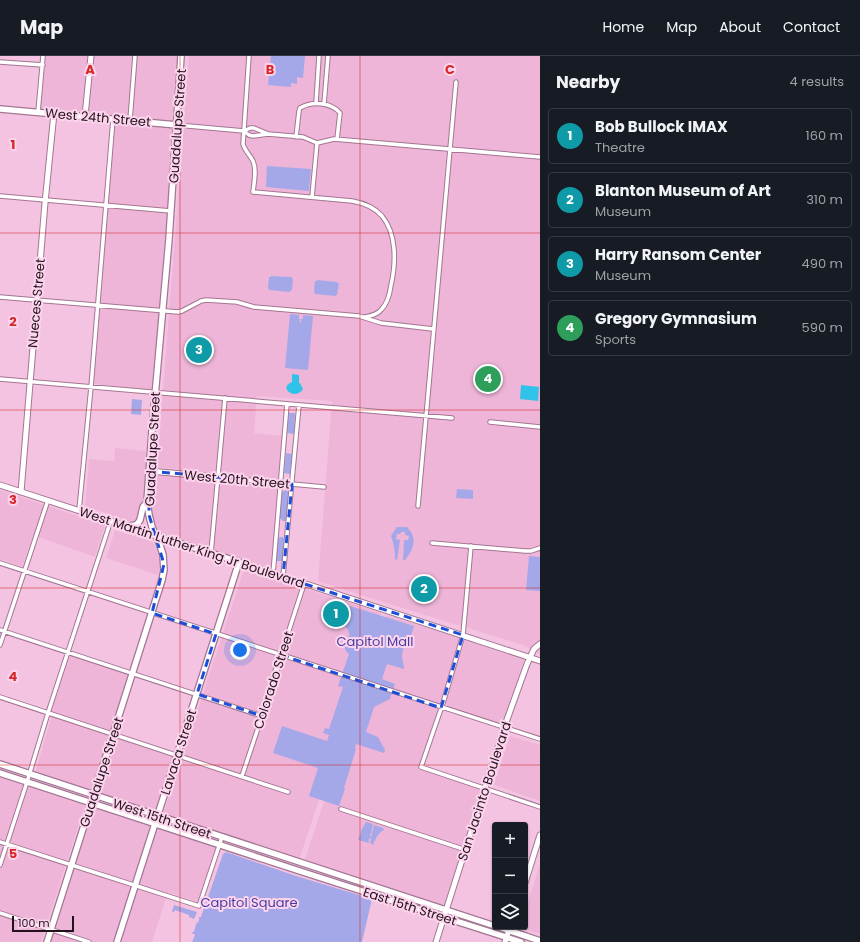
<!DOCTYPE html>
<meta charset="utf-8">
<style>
body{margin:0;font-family:Poppins,sans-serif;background:#242831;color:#f1f3f6}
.controls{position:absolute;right:12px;bottom:12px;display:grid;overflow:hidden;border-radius:4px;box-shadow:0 1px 3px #0004}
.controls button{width:36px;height:36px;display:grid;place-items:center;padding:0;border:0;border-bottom:1px solid #363941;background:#171b24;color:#f1f3f6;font:20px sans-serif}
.scale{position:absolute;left:12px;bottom:10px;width:62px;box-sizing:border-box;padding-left:4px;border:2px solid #23121d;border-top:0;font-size:11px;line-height:14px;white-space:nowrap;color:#23121d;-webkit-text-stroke:3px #fcd4ec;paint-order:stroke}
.you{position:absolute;left:240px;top:594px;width:14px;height:14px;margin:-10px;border:3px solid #fff;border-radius:50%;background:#1a73e8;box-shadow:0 0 0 6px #1a73e833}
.badge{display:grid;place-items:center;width:26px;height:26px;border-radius:50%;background:#1a73e8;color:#fff;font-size:13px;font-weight:700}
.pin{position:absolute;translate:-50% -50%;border:2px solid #fff;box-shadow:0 1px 4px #0006}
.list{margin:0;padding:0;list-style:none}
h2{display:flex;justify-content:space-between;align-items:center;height:52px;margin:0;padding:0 16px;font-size:17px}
h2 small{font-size:13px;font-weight:400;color:#9ea1a6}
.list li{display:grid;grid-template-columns:26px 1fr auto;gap:12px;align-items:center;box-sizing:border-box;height:56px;margin:0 8px 8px;padding:0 8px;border:1px solid #363941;border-radius:4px}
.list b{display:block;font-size:15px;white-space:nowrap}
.list p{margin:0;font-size:13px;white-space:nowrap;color:#9ea1a6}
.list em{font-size:13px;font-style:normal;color:#9ea1a6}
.icon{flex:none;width:22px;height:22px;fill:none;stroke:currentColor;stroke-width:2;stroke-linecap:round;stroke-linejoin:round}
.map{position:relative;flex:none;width:540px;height:886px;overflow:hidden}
header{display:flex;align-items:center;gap:24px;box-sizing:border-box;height:56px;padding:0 20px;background:#171b24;border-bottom:1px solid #363941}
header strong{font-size:19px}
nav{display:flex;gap:22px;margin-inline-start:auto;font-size:14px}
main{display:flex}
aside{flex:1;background:#171b24}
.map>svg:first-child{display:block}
</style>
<header>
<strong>Map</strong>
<nav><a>Home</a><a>Map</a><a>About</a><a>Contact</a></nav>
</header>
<main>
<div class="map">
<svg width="540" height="886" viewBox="0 0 540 886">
<rect width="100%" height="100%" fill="#f5c3e2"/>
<path fill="#eeb5d8" d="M44,0h134l-6,65 -86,-8v-1l-46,-4z
M189,0h351v598l-17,-9 -49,-15 -4,-2 -16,-4 -84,-26 -52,-17 14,-180 -75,-5 -3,37 30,3 -4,45 -123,-14z
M115,65l60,6 -16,181 -59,-5z
M100,251l60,6 -7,77 -60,-6z
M115,392l31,3 -2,51 -5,17 -4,4 -50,-17 4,-47 25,2z
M149,415l131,12 -7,91 -116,-38 -8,-21z
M0,434l105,35 -10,32 -62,-22 -11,32 -22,-8z
M115,474l38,12 3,5 5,17 -3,11 -52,-17z
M244,513l137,44 -82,247 -136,-45z
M386,559l75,23 -43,130 64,21 -38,118 -140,-45z
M465,584l59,20 -22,64 -58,-18z
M68,596l65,21 -20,61 -65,-21z
M52,659l124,40 -20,58 -121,-40z
M510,680l30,9v56l-46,-16z
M0,721l85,28 -44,137h-41z
M94,751l123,41 -18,55 -31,-11 -16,50h-102z
M540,808v70l-18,-6 -1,-1h4v-16z"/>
<path fill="#a4a8e8" d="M271,0h34l-2,22 -6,-1v7l-6,-1v4l-23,-2z
M267,110l44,3 -2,22 -43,-4z
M271,220l21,1v2h1l-1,11h-1l-1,2 -21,-2v-1l-1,-1 1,-11h2z
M317,224l20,2v1h2l-2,12h-1v1l-21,-2v-1l-1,-1 1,-11h2z
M290,258l9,1v4h1v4h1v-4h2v-4l10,1 -5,54 -23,-2z
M132,343l10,1 -1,15 -10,-1z
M289,357h6l-1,21 -7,-1z
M286,397l6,1 -2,20 -6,-1z
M457,433l16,1v9l-17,-1z
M286,434l2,1 1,2 -3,26 -1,2h-2l-3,-3 2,-26z
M397,471h10c11,11 7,22 -2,33h-2l1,-20h4l1,-4 -4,-1v-3h-4l-1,2h-3l-1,5 4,1 -3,20 -2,-1c0,-9 -1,-14 -4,-23z
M280,481h3l1,3 -1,21h-7l2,-22z
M529,500l11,1v34l-14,-1z
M350,550l64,20 -3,10 -5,-1c0,7 -3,13 -4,21 0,4 2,8 2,13l-17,-5 -5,15 13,5 -5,15 -16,8 -8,25 12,5 7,13 -1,3 -28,-9 -1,4 1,1 -12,39 1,1 -6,17 -30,-10 9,-28 -45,-15 9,-27 45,15 2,-6 -6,-2 2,-5 4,1 14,-42 -5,-1 11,-32c-4,-3 -5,-7 -5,-11 7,-5 7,-13 -1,-18z
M366,766l7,2 -2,10h-1v1l1,1 -1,3h-1l-1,1 1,1v2l-11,-3 4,-11z
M374,769l9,3 1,2c-5,2 -9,9 -11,15l-3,-2z
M226,796l67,23 79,24 -10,43h-170l3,-7 -4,-3h3l2,-8 3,-3v-4h2l22,-63z
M174,849l23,7 -3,7 -5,-2v-2l-14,-5 -1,2h-2z"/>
<path fill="#31c2ea" d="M292,318l7,1v8h1l3,6c-7,12 -26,-1 -11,-7z
M521,329l18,2 -1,14 -18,-2z"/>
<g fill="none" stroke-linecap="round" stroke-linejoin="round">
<g stroke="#a37692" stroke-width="5.5">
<path id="street" d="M249,0l-6,88c2,7 7,11 10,17 4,9 1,21 0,31l99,9c12,2 22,6 30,15 15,18 14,47 9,69 -1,8 -4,19 -10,25 -4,5 -11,6 -17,7
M0,6l43,3
M316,47l3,-47
M324,48l4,-48
M38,56l5,-56
M130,64l5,-64
M177,69l67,6 6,-3h4l12,5
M244,75l5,4 4,1 15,-2 35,3 14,6 17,-4 206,18
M296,81l3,-26 1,-3c12,-7 31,-6 40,5l-3,26
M0,140l171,15
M312,141l5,-54
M0,241l178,15 4,-1 19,-10 5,-1 31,2 17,5 105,9 22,7 52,6
M0,323l452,39
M490,366l50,5
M217,421l107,10
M418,450l38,-424
M79,454l12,-123 22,-268
M432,487l93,8h6l9,-3
M471,490l-8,89 -20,68 -22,64 119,40
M211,497l14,-155
M0,507l540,176
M273,518l14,-170
M283,521l16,-172
M0,574l262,86 -20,60
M0,589l48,-145
M281,599l23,-71
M0,641l288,95
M341,753l125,41
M0,786l199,64 23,-69
M0,809l27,-83 21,-69 63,-193
M0,857l89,29"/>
</g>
<g stroke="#a37692" stroke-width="7">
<path id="secondary" d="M85,60l6,-60
M149,415l68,6
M0,429l157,51
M21,436l24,-289 9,-90
M239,506l301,99
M262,660l19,-61
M525,827l15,-48
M436,886l68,-214 23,-64 7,-15 6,-5
M505,886l5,-15"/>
</g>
<g stroke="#a37692" stroke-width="8">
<path id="primary" d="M0,53l177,16
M128,470l8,-1 2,-2 2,-3 3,-13 4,-5
M0,708l495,162
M0,717l309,101 212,68
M499,871l41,14
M47,886l115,-362 2,-10 -1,-15 -3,-10 -8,-18 -3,-12 -2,-13 5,-72 17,-191 12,-183
M117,886l122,-380 -82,-26"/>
</g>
<use href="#street" stroke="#fff" stroke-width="3.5"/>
<use href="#secondary" stroke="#fff" stroke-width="5"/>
<use href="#primary" stroke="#fff" stroke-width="5.5"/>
</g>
<path fill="none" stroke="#1d4ed8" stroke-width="3" stroke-dasharray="8 5" stroke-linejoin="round" d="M149,415l143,13 -9,93 180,58 -22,73 -160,-53 -19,61 -65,-22 19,-60 -64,-21 12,-49 -15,-49z"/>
<path fill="none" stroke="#d62828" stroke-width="1" stroke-opacity="0.55" d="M180,0v886M360,0v886M0,177h540M0,354h540M0,532h540M0,709h540"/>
<g text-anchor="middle" stroke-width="4" stroke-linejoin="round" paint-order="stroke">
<g font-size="13" fill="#23121d" stroke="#fcd4ec">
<text transform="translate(98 61) rotate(5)" y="5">West 24th Street</text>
<text transform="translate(177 70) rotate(-86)" y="5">Guadalupe Street</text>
<text transform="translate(36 247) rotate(-85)" y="5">Nueces Street</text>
<text transform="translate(152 393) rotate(-87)" y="5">Guadalupe Street</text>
<text transform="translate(237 423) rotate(5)" y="5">West 20th Street</text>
<text transform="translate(192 491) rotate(18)" y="5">West Martin Luther King Jr Boulevard</text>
<text transform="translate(273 624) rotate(-72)" y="5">Colorado Street</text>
<text transform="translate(178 696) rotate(-72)" y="5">Lavaca Street</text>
<text transform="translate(101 716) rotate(-72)" y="5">Guadalupe Street</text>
<text transform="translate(484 735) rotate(-72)" y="5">San Jacinto Boulevard</text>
<text transform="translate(162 762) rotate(18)" y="5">West 15th Street</text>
<text transform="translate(410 850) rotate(18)" y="5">East 15th Street</text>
</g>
<g font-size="13" fill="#453ca2" stroke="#fcd4ec">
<text x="375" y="590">Capitol Mall</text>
<text x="249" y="851">Capitol Square</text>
</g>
</g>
<g font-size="13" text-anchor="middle" font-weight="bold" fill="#d62828" stroke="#fcd4ec" stroke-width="4" stroke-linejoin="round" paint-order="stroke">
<text x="90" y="18">A</text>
<text x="270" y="18">B</text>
<text x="450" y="18">C</text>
<text x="13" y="93">1</text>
<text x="13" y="270">2</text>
<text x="13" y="448">3</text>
<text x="13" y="625">4</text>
<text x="13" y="802">5</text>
</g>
</svg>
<div class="controls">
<button>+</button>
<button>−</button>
<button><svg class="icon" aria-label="layers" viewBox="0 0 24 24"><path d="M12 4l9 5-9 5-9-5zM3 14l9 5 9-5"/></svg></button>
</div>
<div class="scale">100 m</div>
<div class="you"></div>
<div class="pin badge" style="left:336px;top:558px;background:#0f9aa8">1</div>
<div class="pin badge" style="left:424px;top:533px;background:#0f9aa8">2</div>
<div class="pin badge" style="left:199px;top:294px;background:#0f9aa8">3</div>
<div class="pin badge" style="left:488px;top:323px;background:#2e9e5b">4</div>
</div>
<aside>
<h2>Nearby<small>4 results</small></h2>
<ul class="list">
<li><span class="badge" style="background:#0f9aa8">1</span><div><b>Bob Bullock IMAX</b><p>Theatre</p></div><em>160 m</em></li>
<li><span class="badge" style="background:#0f9aa8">2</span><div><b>Blanton Museum of Art</b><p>Museum</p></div><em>310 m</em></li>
<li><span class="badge" style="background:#0f9aa8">3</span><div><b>Harry Ransom Center</b><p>Museum</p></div><em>490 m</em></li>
<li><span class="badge" style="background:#2e9e5b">4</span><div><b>Gregory Gymnasium</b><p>Sports</p></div><em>590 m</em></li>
</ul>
</aside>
</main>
